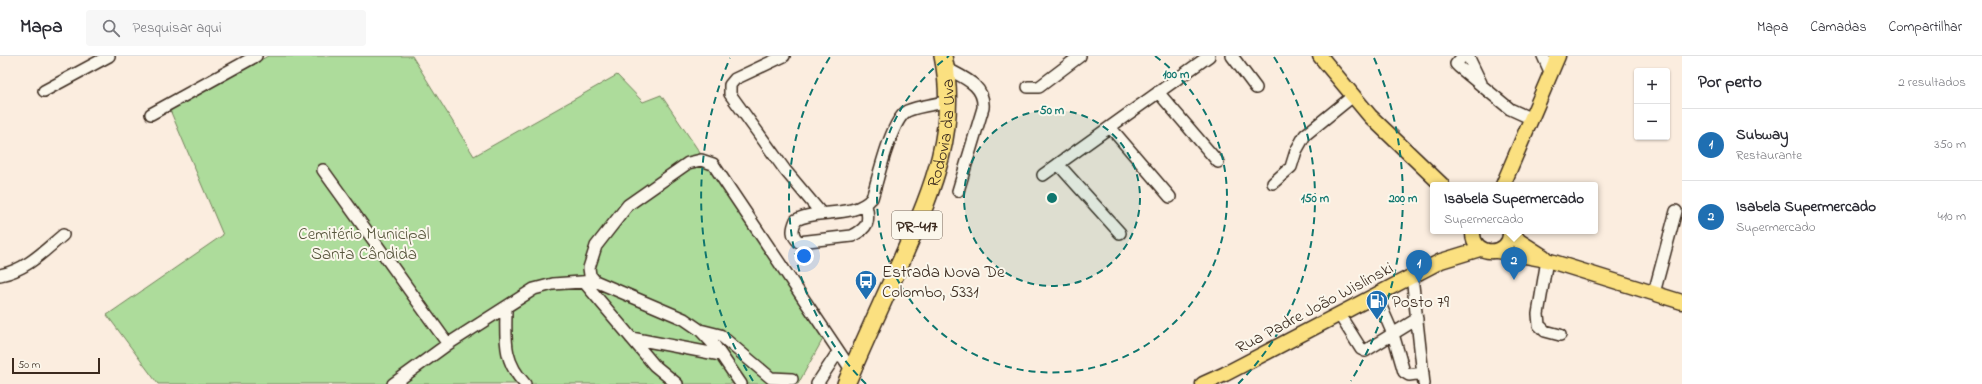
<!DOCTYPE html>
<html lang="pt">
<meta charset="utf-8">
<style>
body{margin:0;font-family:"Indie Flower",sans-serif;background:#f7f7f7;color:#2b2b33}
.controls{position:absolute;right:12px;top:12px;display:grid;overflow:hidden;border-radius:4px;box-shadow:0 1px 3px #0004}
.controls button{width:36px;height:36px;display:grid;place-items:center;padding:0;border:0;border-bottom:1px solid #e1e1e2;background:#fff;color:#2b2b33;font:20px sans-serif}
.scale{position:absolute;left:12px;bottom:10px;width:88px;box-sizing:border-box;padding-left:4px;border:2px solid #3b2a1e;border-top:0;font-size:11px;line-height:14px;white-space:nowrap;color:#3b2a1e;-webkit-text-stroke:3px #fbf7ec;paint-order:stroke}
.you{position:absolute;left:804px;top:200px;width:14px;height:14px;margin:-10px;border:3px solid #fff;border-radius:50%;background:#1a73e8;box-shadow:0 0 0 6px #1a73e833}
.badge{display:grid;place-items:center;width:26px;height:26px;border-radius:50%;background:#1f6fb2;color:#fff;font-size:13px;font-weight:700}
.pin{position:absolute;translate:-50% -33px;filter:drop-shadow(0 1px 2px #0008)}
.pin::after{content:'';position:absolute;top:21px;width:14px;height:12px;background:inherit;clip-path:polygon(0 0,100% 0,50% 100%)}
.popup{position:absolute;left:1430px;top:126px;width:168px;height:52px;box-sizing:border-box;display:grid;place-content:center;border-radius:4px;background:#fff;filter:drop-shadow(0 1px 3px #0005);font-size:13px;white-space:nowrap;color:#7c7c81}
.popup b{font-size:15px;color:#2b2b33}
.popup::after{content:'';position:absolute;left:50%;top:100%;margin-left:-8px;border:8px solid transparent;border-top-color:#fff}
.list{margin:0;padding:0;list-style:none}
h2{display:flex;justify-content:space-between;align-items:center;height:52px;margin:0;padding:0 16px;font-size:17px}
h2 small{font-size:13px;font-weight:400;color:#7c7c81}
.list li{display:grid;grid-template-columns:26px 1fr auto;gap:12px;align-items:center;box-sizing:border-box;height:72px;padding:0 16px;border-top:1px solid #e1e1e2}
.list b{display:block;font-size:15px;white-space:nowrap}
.list p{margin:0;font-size:13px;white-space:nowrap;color:#7c7c81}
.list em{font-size:13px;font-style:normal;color:#7c7c81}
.icon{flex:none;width:22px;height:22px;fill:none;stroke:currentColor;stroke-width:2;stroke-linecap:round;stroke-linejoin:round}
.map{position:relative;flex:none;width:1682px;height:328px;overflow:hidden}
header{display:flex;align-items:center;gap:24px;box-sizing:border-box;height:56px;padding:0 20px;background:#fff;border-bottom:1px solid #e1e1e2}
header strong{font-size:19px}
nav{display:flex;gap:22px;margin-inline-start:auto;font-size:14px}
.search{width:280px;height:36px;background:#f7f7f7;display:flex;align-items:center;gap:10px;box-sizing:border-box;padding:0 14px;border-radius:4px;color:#7c7c81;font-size:15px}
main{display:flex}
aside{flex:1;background:#fff}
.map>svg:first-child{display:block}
</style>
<header>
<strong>Mapa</strong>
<div class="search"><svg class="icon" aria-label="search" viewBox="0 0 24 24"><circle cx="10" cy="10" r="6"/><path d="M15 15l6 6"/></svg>Pesquisar aqui</div>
<nav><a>Mapa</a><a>Camadas</a><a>Compartilhar</a></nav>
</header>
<main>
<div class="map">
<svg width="1682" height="328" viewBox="0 0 1682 328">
<rect width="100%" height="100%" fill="#fbeddf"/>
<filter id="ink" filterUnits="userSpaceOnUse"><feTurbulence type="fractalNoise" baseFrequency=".025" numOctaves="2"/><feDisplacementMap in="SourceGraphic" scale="8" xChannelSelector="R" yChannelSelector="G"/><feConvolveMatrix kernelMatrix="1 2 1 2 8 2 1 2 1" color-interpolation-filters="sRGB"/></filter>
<g filter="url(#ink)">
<path fill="#addc9b" stroke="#74835c" d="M268,0h144l62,100 143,-81 26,27 18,-7 163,242 -26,47h-640l-51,-69 116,-80 -53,-125z"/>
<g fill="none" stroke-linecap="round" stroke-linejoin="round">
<g stroke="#3b2a1e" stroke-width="14">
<path id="minor" d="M784,0l-49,23 -5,6v9l55,76 36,43
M1232,0l24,32
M1463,0l-7,8 3,3 51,42 22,10
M1468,0l13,27
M1543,0l8,18
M946,12c18,10 39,17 37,40l-25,83
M1028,31h11l41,-31
M44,35l65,-35
M1158,36l60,70
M151,58l105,-58
M1110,71l60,70
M1058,108l62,69
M323,114l125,174 86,-55 19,-5 42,-3
M1043,119l166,-119
M1273,127l18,-16 5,-16 9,-16 48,-39
M866,149c4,17 2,23 -14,31l-53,6c-8,-7 -7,-13 -3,-22 23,-12 58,-1 76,-22 6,-19 19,-78 35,-87 10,-5 31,-7 42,-10
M1547,204l-9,54 1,11 6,6 15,4
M0,219c26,-5 43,-23 63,-40
M1412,220l12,108
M584,226l70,83 23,19
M1654,237l22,-82
M1376,239l17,39 11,38 5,3 14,-2
M506,251c0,31 -4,53 19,77
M1339,258l22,35 4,2 52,-32
M700,274l20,5 51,43 21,1
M631,282l90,17
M393,328l55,-40
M741,328l-26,-38 -15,-16 -16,-11 -89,-38 -5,-6 -1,-7 7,-22 32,-41 60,-42 13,-3 12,4 139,207
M817,328l21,-32"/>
</g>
<g stroke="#3b2a1e" stroke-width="17">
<path id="major" d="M1320,0l50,60 72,69
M1503,129l55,-129
M1473,175c-2,27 39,27 37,0
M1512,175l7,10 25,16
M1497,195l50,9 135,42
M1203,328l22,-10 216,-113 39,-12"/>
</g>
<g stroke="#3b2a1e" stroke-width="20">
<g id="highway">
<path id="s1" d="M846,328c18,-42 37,-83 56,-125 29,-67 57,-127 41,-203"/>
</g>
</g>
<use href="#minor" stroke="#fbf7ec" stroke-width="11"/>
<use href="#major" stroke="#fbe080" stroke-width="14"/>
<use href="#highway" stroke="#fbe080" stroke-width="17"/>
</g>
</g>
<circle cx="1052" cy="142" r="88" fill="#0f766e" fill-opacity=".12"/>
<g fill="none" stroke="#0f766e" stroke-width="2" stroke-dasharray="7 5">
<circle cx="1052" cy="142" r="88"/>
<path d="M1155 0A175 175 0 1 1 949 0"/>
<path d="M866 328A263 263 0 0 1 830 1M1274 1A263 263 0 0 1 1238 328"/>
<path d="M753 325A351 351 0 0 1 730 2M1374 2A351 351 0 0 1 1351 325"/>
</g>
<defs>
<g id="bus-pin" transform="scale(1.15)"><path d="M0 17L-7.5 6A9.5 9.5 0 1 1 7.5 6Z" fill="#1f6fb2" stroke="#fbf7ec"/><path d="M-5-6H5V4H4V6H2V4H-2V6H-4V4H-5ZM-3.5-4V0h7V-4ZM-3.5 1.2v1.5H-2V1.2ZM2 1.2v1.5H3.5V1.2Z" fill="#fff"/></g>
<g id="fuel-pin" transform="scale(1.15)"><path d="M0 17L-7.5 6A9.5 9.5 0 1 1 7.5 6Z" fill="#1f6fb2" stroke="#fbf7ec"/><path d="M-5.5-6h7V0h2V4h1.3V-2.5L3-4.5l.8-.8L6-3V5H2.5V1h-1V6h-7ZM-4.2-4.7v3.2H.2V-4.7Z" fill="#fff"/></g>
</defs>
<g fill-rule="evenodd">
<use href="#bus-pin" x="866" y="225"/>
<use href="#fuel-pin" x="1377" y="245"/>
</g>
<g text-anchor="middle" stroke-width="4" stroke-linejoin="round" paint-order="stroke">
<rect fill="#fbf7ec" stroke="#75685c" stroke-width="1" x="892" y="155" width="50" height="28" rx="3"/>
<g font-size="16" font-weight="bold" fill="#3b2a1e">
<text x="917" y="175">PR-417</text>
</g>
<g font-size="17" fill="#3b2a1e" stroke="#fbf7ec">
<text dy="6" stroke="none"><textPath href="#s1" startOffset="270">Rodovia da Uva</textPath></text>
<text transform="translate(1314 251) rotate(-28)" y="6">Rua Padre João Wislinski</text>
</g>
<g font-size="17" fill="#58563d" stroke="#fbf7ec">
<text x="364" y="183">Cemitério Municipal<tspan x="364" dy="20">Santa Cândida</tspan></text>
</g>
<g font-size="17" fill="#3b2a1e" stroke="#fbf7ec" text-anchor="start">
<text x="882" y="221">Estrada Nova De<tspan x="882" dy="20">Colombo, 5331</tspan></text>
<text x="1392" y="251">Posto 79</text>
</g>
</g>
<circle cx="1052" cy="142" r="6" fill="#0f766e" stroke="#fbf7ec" stroke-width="2"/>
<g font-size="12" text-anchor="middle" font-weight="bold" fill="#0f766e" stroke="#fbf7ec" stroke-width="4" stroke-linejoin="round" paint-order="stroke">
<text x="1176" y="22">100 m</text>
<text x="1052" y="58">50 m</text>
<text x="1315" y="146">150 m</text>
<text x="1403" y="146">200 m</text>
</g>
</svg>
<div class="controls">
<button>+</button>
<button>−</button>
</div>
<div class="scale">50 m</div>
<div class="you"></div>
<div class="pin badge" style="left:1419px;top:227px">1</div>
<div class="pin badge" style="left:1514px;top:224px">2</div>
<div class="popup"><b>Isabela Supermercado</b>Supermercado</div>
</div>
<aside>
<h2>Por perto<small>2 resultados</small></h2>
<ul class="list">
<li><span class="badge">1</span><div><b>Subway</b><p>Restaurante</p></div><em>350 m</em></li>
<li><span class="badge">2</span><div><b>Isabela Supermercado</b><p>Supermercado</p></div><em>410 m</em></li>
</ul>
</aside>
</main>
